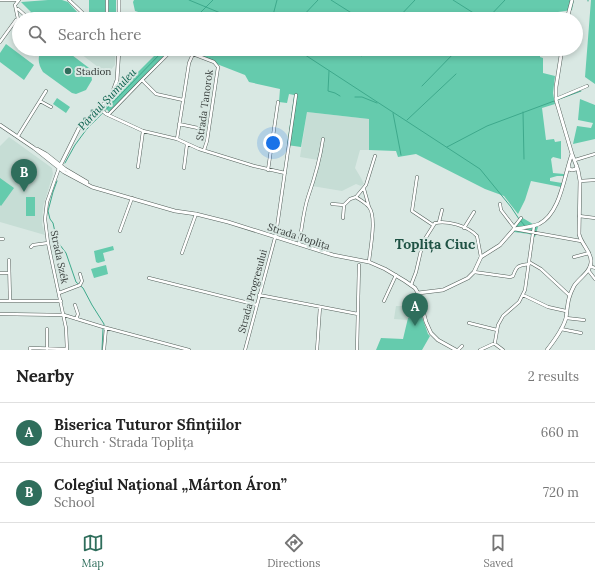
<!DOCTYPE html>
<meta charset="utf-8">
<style>
body{margin:0;font-family:Lora,serif;background:#f2f2f2;color:#222}
.you{position:absolute;left:273px;top:143px;width:14px;height:14px;margin:-10px;border:3px solid #fff;border-radius:50%;background:#1a73e8;box-shadow:0 0 0 6px #1a73e833}
.badge{display:grid;place-items:center;width:26px;height:26px;border-radius:50%;background:#2f6e5c;color:#fff;font-size:13px;font-weight:700}
.pin{position:absolute;translate:-50% -33px;filter:drop-shadow(0 1px 2px #0008)}
.pin::after{content:'';position:absolute;top:21px;width:14px;height:12px;background:inherit;clip-path:polygon(0 0,100% 0,50% 100%)}
.list{margin:0;padding:0;list-style:none}
h2{display:flex;justify-content:space-between;align-items:center;height:52px;margin:0;padding:0 16px;font-size:17px}
h2 small{font-size:13px;font-weight:400;color:#767676}
.list li{display:grid;grid-template-columns:26px 1fr auto;gap:12px;align-items:center;box-sizing:border-box;height:60px;padding:0 16px;border-top:1px solid #e0e0e0}
.list b{display:block;font-size:15px;white-space:nowrap}
.list p{margin:0;font-size:13px;white-space:nowrap;color:#767676}
.list em{font-size:13px;font-style:normal;color:#767676}
.icon{flex:none;width:22px;height:22px;fill:none;stroke:currentColor;stroke-width:2;stroke-linecap:round;stroke-linejoin:round}
.map{position:relative;flex:none;width:595px;height:350px;overflow:hidden}
.search{position:absolute;background:#fff;box-shadow:0 2px 6px #0003;left:12px;right:12px;top:12px;height:44px;display:flex;align-items:center;gap:10px;box-sizing:border-box;padding:0 14px;border-radius:22px;color:#767676;font-size:15px}
.sheet{height:172px;background:#fff}
nav{display:flex;justify-content:space-around;align-items:center;box-sizing:border-box;height:56px;border-top:1px solid #e0e0e0;background:#fff;font-size:11px;color:#767676}
nav a{display:grid;justify-items:center;gap:2px}
nav .on{color:#2f6e5c}
.map>svg:first-child{display:block}
</style>
<div class="map">
<svg width="595" height="350" viewBox="0 0 595 350">
<rect width="100%" height="100%" fill="#d9e8e3"/>
<path fill="#c6ddd5" d="M81,49h31l3,4v12l-8,9 -26,-20z
M307,112l62,7v31h-9l-5,18 6,10 3,6 -3,2 -5,-2 -14,7 -30,-5 6,-26 -18,-3z
M9,137l43,31 1,6 -10,33 -1,17 3,11 -45,-13v-76z
M416,296l5,18 -13,4 -1,2 -13,-1 2,-13h8l3,-8z"/>
<path fill="#65cbad" d="M48,0h14l6,2 10,11 -4,4 -19,1 -3,-3 -3,3h-20l-2,-2 4,-4 -10,-10z
M89,0h27v13l-3,2h-24z
M134,0h440l-2,10 -35,5v4h-376l-26,-8 -2,-9z
M591,0h4v84l-10,-7z
M6,44l28,21 -10,15 -24,-18v-9z
M42,49h22l29,22 -2,2 1,7 -6,10 -10,4 -4,-1 -29,-21c-5,-8 -6,-15 -1,-23z
M161,49h11l-63,63 -4,-5 19,-21z
M192,49h348v8l3,1v15l12,3 -2,17 2,11 -13,4 4,32 8,-1 1,3 6,-1v18l-8,-2 -2,2 2,14 11,1v2h-7l-7,2v3l12,2 -1,4 -30,-6 -6,19 -7,14 -14,-18 -19,-7 -69,-35 -18,3 -2,-6 -27,-1v-31l-62,-7 -6,35 -14,-2 7,-50 -5,-1 -2,9 -8,-1 1,-13 -31,-7 -4,-7 -41,-16z
M57,98l13,9 -4,6 -13,-9z
M580,99l15,6v34l-22,5 4,-18 14,2 2,-5 -15,-3z
M0,178l14,10 -13,18 -1,-1z
M26,197h9v19h-9z
M521,217l17,10 -3,10 -6,-3 -15,-2 -2,-6z
M113,246l1,4 -11,3 2,8 -7,2 -2,-1 -2,-11z
M106,265l2,9 -14,4 -3,-9z
M421,314l7,20 2,2 -8,14h-46l5,-12 22,1 5,-21z"/>
<g fill="none" stroke-linecap="round" stroke-linejoin="round">
<path stroke="#3ea98c" stroke-width="1" d="M189,0l46,19
M331,0l30,19
M453,0l30,19
M588,0v1
M194,19l19,-19
M272,19l5,-19
M300,19l18,-19
M397,19l18,-19
M487,19l18,-19
M296,49l184,120 31,38 8,12
M533,49l4,2
M362,56l7,-7
M329,71l-1,20 7,2 5,3
M422,86l36,-37
M355,97h7l15,6
M523,112l1,47
M393,113l8,42
M407,120l49,-46
M447,147l40,-21 94,-35
M65,163l10,-18 11,-15 79,-81
M57,181l-4,11 -5,19 2,8 3,4 4,18 9,12 10,29 7,6 9,17 12,19v1
M520,220l5,6
M102,350l1,-21"/>
<g stroke="#535f5a" stroke-width="3.5">
<path id="minor" d="M0,0h17
M69,0l18,17h32
M107,0v17
M18,9l9,8 5,2
M18,19l-3,-14 4,-5
M40,19l35,-1 6,-6
M0,42l16,-22 3,-1
M186,49l7,5
M142,80l14,14 27,6
M556,99l31,-13
M40,101l11,6
M99,108l7,6 37,17 34,8 22,10 55,17 31,7
M108,115l34,-35 31,-31
M179,124l19,4
M18,136l28,-45
M177,139l12,-76 4,-9 21,8 4,5 -11,74 -3,9
M575,160l20,-6
M138,167l5,-36
M59,168l-12,34 -2,17 3,24 18,85 1,22
M184,168l3,-24
M268,170l10,-68
M417,177l-5,34 21,14
M580,181l15,-1
M364,189l5,18
M356,197c4,3 10,6 13,10 8,10 1,42 0,55
M332,204l12,1 6,-6 6,-2 10,-12 9,-29
M500,204l1,6 13,17v2l67,12
M579,216l16,2
M343,218l1,-13
M439,222l3,-12
M514,227l7,-9
M464,228l10,-16
M120,231l12,-33
M0,239h3
M299,244c3,-15 4,-32 9,-47 7,-20 12,-37 15,-58
M31,247l2,-2 15,-2
M182,253l14,-39
M574,257l15,-4
M9,260l1,41
M529,262l12,7 28,26
M590,266l5,2
M588,270l7,9
M474,272l36,5 3,-1c4,-11 5,-10 16,-12
M0,273h9
M149,278l108,27
M411,285l5,-13 7,-30 12,-19c12,-3 33,3 42,13l4,21
M59,293l21,-8 2,-4 -2,-7
M259,295l99,19
M523,295l25,12 18,4
M0,301h61
M384,301l12,-26
M75,305l3,9 -2,5
M0,314l64,1 39,12 86,23
M566,318l18,2
M469,323l28,7
M47,329v20
M561,329l20,4
M495,342l3,-17 5,-9 16,-14 6,-12 9,-64
M495,344l8,6
M30,350v-2l37,1
M104,350l2,-22
M245,350l31,-116 20,-139
M317,350l3,-43
M357,350l2,-85
M458,350l4,-4
M480,350l13,-6"/>
</g>
<g stroke="#535f5a" stroke-width="4">
<path id="major" d="M119,0v19
M567,19l5,-19
M0,125l34,23 30,24 28,15 83,24 21,3 32,8 105,33 36,7 16,7 20,12 10,7 3,5 8,29 5,11 7,7 18,10
M37,149l9,5 19,15 22,13
M569,166v3l3,1 4,-1 1,-3
M59,168l20,-40 27,-26 7,-11 4,-11 2,-31
M418,293l25,-3 25,-12 6,-6 7,-15 19,-12 14,-16c8,-1 17,-2 25,-5 22,-11 25,-49 33,-70
M547,350c7,-9 16,-21 19,-32 2,-13 1,-19 8,-32 5,-8 18,-15 17,-25 0,-10 -10,-17 -12,-27l1,-53 -2,-11 -6,-16 -16,-54v-13l6,-38"/>
</g>
<use href="#minor" stroke="#fff" stroke-width="2.5"/>
<use href="#major" stroke="#fff" stroke-width="3"/>
</g>
<circle fill="#2f6e5c" stroke="#d9e8e3" stroke-width="1.5" cx="68" cy="71" r="4"/>
<g text-anchor="middle" stroke-width="4" stroke-linejoin="round" paint-order="stroke">
<g font-size="10" fill="#383e3c" stroke="#d9e8e3" text-anchor="start">
<text x="76" y="75">Stadion</text>
</g>
<g font-size="10" fill="#383e3c" stroke="#d9e8e3">
<text transform="translate(204 105) rotate(-82)" y="4">Strada Tanorok</text>
<text transform="translate(299 236) rotate(18)" y="4">Strada Toplița</text>
<text transform="translate(60 257) rotate(78)" y="4">Strada Szék</text>
<text transform="translate(252 291) rotate(-75)" y="4">Strada Progresului</text>
</g>
<g font-size="11" font-style="italic" fill="#0a614d" stroke="#d9e8e3">
<text transform="translate(107 99) rotate(-47)" y="4">Pârâul Șumuleu</text>
</g>
<g font-size="14" font-weight="bold" fill="#1f5244" stroke="#d9e8e3">
<text x="435" y="249">Toplița Ciuc</text>
</g>
</g>
</svg>
<div class="you"></div>
<div class="pin badge" style="left:415px;top:326px">A</div>
<div class="pin badge" style="left:24px;top:192px">B</div>
<div class="search"><svg class="icon" aria-label="search" viewBox="0 0 24 24"><circle cx="10" cy="10" r="6"/><path d="M15 15l6 6"/></svg>Search here</div>
</div>
<section class="sheet">
<h2>Nearby<small>2 results</small></h2>
<ul class="list">
<li><span class="badge">A</span><div><b>Biserica Tuturor Sfințiilor</b><p>Church · Strada Toplița</p></div><em>660 m</em></li>
<li><span class="badge">B</span><div><b>Colegiul Național „Márton Áron”</b><p>School</p></div><em>720 m</em></li>
</ul>
</section>
<nav>
<a class="on"><svg class="icon" aria-label="map" viewBox="0 0 24 24"><path d="M3 6l6-2 6 2 6-2v14l-6 2-6-2-6 2zM9 4v14M15 6v14"/></svg>Map</a>
<a><svg class="icon" aria-label="directions" viewBox="0 0 24 24"><path d="M12 3l9 9-9 9-9-9zM9 14v-3h6M13 9l2 2-2 2"/></svg>Directions</a>
<a><svg class="icon" aria-label="saved" viewBox="0 0 24 24"><path d="M7 4h10v16l-5-4-5 4z"/></svg>Saved</a>
</nav>
